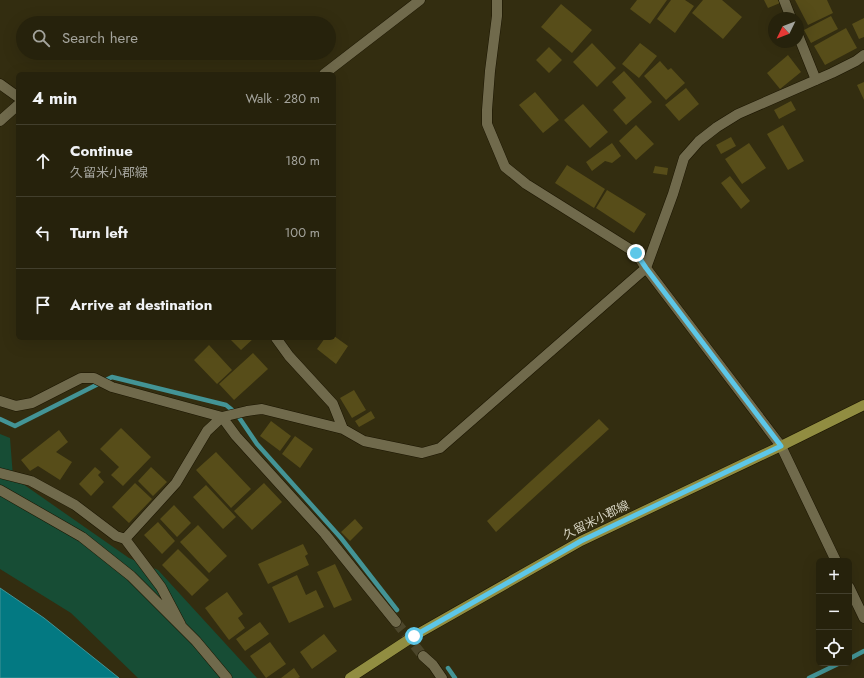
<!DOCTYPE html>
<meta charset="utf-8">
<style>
body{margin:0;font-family:Jost,"Noto Sans JP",sans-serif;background:#322f1a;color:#f1f3f6}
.controls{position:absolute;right:12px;bottom:12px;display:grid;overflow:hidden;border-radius:6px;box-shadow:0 4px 16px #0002}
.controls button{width:36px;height:36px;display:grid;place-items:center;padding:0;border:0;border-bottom:1px solid #423f2d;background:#26220c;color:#f1f3f6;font:20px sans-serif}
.compass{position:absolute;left:768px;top:12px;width:36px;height:36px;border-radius:50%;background:#26220c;box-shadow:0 4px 16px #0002;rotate:227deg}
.stop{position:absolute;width:12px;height:12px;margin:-9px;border:3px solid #5dc7e8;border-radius:50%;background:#fff}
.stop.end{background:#5dc7e8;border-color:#fff;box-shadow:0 1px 4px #0008}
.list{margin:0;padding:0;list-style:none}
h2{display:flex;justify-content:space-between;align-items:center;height:52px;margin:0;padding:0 16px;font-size:17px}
h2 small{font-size:13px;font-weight:400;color:#a4a49d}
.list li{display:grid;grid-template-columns:26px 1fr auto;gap:12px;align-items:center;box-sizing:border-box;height:72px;padding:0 16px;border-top:1px solid #423f2d}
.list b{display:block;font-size:15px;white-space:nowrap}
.list p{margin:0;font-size:13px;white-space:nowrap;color:#a4a49d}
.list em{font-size:13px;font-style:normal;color:#a4a49d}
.icon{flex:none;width:22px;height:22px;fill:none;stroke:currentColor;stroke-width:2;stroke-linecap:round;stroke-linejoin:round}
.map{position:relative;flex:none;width:864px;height:678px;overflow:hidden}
.search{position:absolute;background:#26220c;box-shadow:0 4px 16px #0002;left:16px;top:16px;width:320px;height:44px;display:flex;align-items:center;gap:10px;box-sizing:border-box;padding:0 14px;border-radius:22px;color:#a4a49d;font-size:15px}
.panel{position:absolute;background:#26220c;box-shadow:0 4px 16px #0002;left:16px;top:72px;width:320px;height:268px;border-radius:6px}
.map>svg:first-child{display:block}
</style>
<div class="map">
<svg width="864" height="678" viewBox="0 0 864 678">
<rect width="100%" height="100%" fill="#332d10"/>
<path fill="#174d35" d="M0,434l10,4 3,39 116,81 29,12 99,108h-119l-67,-65 -71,-44z"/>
<path fill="#037982" stroke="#439496" d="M0,588l44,30 75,60h-119z"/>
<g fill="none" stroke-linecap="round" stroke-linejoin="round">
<path stroke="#439496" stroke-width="4.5" d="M0,419l15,7 97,-49 114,28 10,8 21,31 84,94 56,72
M849,659l15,-8
M448,668l7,10
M809,678l31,-15"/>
</g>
<path fill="#574d19" d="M637,0h30l-17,24 -20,-15z
M671,0h14l9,6 -19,27 -18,-14z
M703,0h19l20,17 -19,22 -31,-26z
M764,0h14l2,3 -12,5z
M795,0h32l6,13 -25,12z
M561,4l31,26 -20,23 -31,-26z
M831,16l7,13 -27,14 -7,-13z
M864,18v19l-5,2 -7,-15z
M846,28l11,20 -32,17 -11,-19z
M592,43l24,25 -19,19 -24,-25z
M640,43l17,13 -18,22 -17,-14z
M549,47l13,13 -13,13 -13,-13z
M788,55l13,17 -21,17 -13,-16z
M660,61l8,9 3,-2 14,15 -19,17 -22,-24z
M624,71l28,31 -26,23 -13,-15 13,-12 -14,-16z
M864,82v18l-7,-15z
M686,88l13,16 -20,17 -14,-16z
M535,92l24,28 -16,13 -24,-28z
M791,101l5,9 -17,9 -5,-9z
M583,104l25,28 -18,16 -26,-28z
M636,125l18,19 -18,16 -17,-19z
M783,125l21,36 -16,9 -21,-36z
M731,137l5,9 -15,8 -5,-9z
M612,143l9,13 -9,7 -7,-2 -13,10 -6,-9z
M749,143l17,25 -24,16 -17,-25z
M567,165l38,24 -11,19 -39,-25z
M655,166l13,2 -1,7 -14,-2z
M730,176l20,25 -9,8 -20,-26z
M607,190l39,24 -12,19 -38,-25z
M334,336l14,10 -12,18 -19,-15 8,-11h9z
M229,338h25l-13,12z
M209,345l23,25 -15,14 -23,-24z
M253,353l15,16 -34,31 -15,-16z
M354,390l12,20 -14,8 -12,-20z
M371,411l4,7 -16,9 -4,-6z
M599,419l10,10 -113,103 -9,-11z
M271,421l20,15 -11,15 -20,-15z
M121,428l30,29 -28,29 -12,-11 8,-8 -19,-18z
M59,430l9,12 -12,10 16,10 -12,18 -22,-14 -8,5 -9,-11z
M295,436l18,13 -13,19 -18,-14z
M216,452l35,37 -20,19 -35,-38z
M95,467l6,5 -3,3 6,7 -13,14 -12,-12z
M151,467l16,15 -14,14 -15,-15z
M135,483l17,16 -23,24 -17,-16z
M264,483l18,19 -30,28 -18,-19z
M206,485l30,32 -13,12 -30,-32z
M174,505l17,18 -14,14 -17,-18z
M355,519l8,9 -13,13 -9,-9z
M158,522l17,19 -13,13 -18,-19z
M198,525l29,31 -18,17 -29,-31z
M303,544l5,10 -3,2 4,9 -41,19 -10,-20z
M178,549l31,31 -17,16 -30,-31z
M335,564l17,36 -18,8 -17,-36z
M297,575l9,20 10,-5 8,17 -35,16 -17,-36z
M227,592l16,22 -5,4 7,10 -16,12 -24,-32z
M260,622l9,12 -24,17 -9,-12z
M324,634l13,17 -25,18 -12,-17z
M270,642l16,22 -20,14 -16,-22z
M294,668l6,9 -2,1h-17z"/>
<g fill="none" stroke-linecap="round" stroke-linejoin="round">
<path stroke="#4c462b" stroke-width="10" stroke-dasharray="10 5" stroke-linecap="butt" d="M396,622l27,34"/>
<g stroke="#1b1500" stroke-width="11">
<path id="minor" d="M497,0v16l-7,55 -3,39v14l18,43 21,17 110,69 10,15
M784,0l7,18
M798,35l18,45
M324,74l96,-74
M0,84l18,13
M0,121l18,-16
M646,268l27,-74 11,-36 15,-17 18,-14 21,-13 94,-41 24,-12 8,-6
M276,338l13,18 44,48 10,25 21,12 58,12 18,-5 206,-180 135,178 55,115
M0,401l16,5 16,-3 49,-25h13l18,9 110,30 14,19 89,98 71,88
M0,473l31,8 44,24 41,31 9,3
M0,490l82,47 49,39 65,65 31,37
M849,587l15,31
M181,625l-20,-38 -36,-48 51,-56 31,-52 15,-14 25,-6 15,-2 81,20
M423,656l10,9 9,13"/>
</g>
<g stroke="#1b1500" stroke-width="11">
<path id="major" d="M350,678l64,-42 167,-95 200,-95 83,-41"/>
</g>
<use href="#minor" stroke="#706a4c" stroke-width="10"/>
<use href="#major" stroke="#918d41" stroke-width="10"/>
</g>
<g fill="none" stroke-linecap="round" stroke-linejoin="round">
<path stroke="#5dc7e8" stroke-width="5" d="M414,636l167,-95 200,-95 -135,-178 -10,-15"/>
</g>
<g text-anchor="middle" stroke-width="3" stroke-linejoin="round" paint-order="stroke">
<g font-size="12" fill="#d7d4c3" stroke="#332d10">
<text transform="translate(596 520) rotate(-26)" y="4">久留米小郡線</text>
</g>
</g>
</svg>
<div class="controls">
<button>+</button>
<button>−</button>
<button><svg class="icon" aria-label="locate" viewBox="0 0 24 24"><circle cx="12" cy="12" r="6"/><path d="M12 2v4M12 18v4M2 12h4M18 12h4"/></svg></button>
</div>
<svg class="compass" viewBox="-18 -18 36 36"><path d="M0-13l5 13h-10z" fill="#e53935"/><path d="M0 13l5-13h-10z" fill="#a4a49d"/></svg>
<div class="stop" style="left:414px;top:636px"></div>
<div class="stop end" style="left:636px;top:253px"></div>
<div class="search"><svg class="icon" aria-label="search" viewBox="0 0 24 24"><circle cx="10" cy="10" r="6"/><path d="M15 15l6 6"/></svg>Search here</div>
<section class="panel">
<h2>4 min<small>Walk · 280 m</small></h2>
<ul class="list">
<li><svg class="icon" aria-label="ahead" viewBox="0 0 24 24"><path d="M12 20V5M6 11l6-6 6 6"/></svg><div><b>Continue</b><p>久留米小郡線</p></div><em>180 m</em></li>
<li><svg class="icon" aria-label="left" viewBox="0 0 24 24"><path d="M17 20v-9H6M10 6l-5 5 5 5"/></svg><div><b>Turn left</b></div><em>100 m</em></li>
<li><svg class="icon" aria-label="arrive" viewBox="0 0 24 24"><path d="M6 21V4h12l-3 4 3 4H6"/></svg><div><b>Arrive at destination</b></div></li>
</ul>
</section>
</div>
